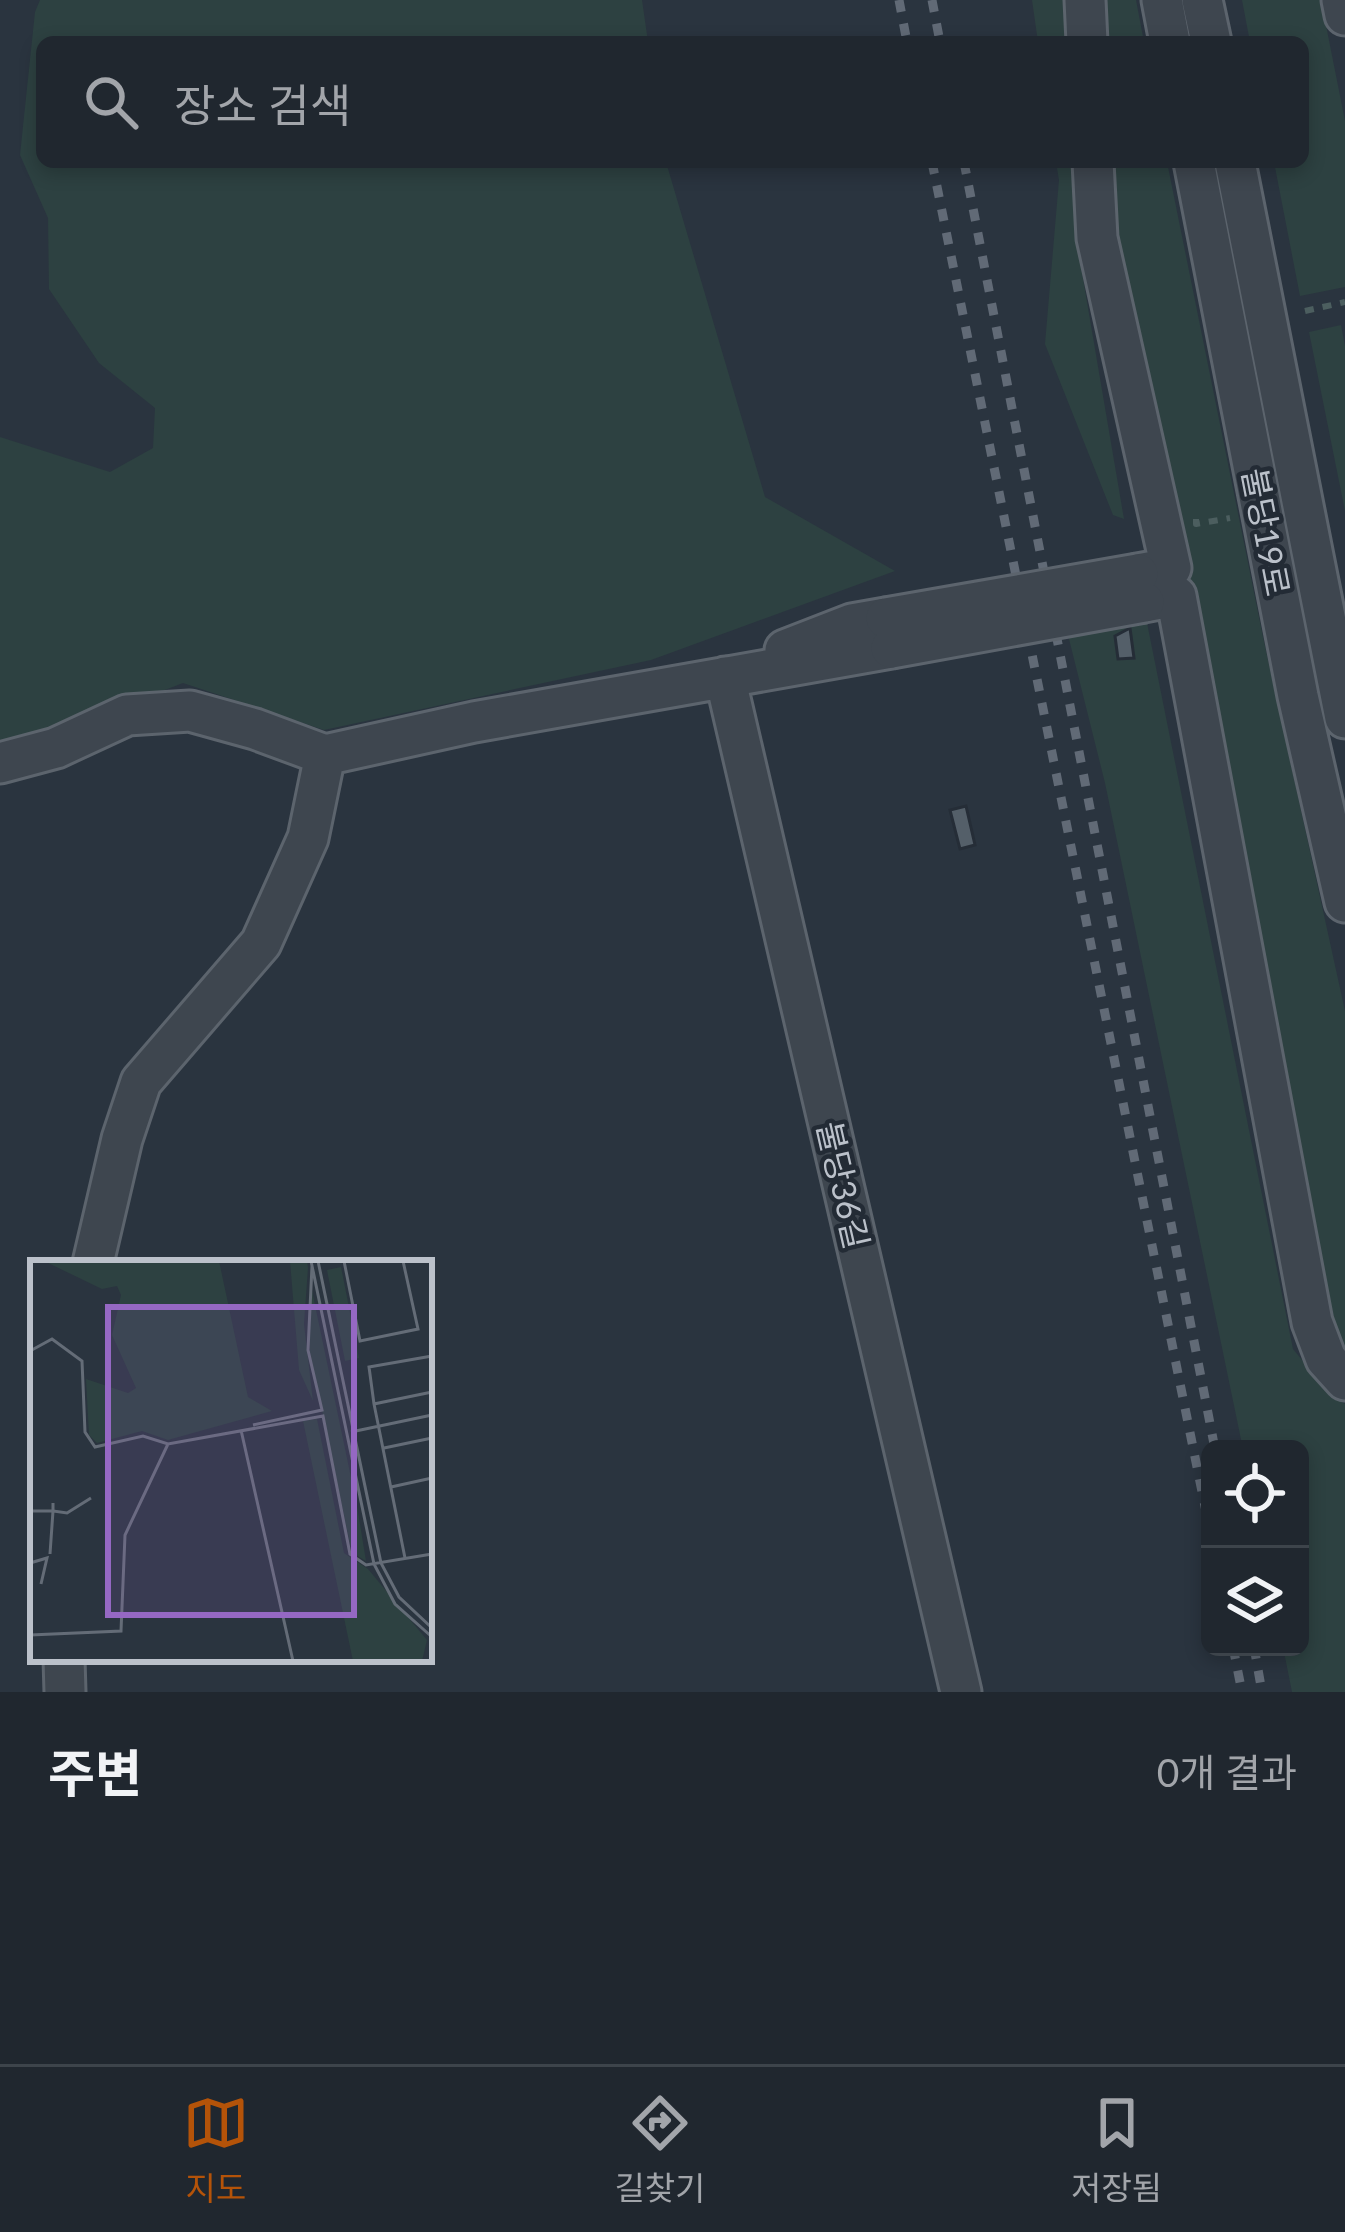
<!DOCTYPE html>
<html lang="ko">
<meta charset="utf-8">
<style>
body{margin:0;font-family:Lato,"Noto Sans KR",sans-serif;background:#2d333b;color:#f1f3f6}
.controls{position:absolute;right:36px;bottom:36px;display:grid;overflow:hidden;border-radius:18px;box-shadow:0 6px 18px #0003}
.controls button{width:108px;height:108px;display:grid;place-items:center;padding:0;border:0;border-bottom:3px solid #3d444b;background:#20272f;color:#f1f3f6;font:60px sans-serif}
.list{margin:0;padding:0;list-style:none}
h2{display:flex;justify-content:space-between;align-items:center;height:156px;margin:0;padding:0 48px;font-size:51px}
h2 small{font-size:39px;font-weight:400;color:#a2a5aa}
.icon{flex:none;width:66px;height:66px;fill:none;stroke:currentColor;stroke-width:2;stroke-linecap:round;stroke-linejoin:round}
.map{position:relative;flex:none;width:1345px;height:1692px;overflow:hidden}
.search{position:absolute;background:#20272f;box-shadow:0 6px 18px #0003;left:36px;right:36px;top:36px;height:132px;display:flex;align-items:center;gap:30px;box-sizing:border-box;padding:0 42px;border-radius:18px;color:#a2a5aa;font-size:45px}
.sheet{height:372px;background:#20272f}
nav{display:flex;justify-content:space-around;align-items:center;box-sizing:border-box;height:168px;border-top:3px solid #3d444b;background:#20272f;font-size:33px;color:#a2a5aa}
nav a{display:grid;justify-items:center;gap:6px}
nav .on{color:#b45309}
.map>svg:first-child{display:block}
</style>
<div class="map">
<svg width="1345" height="1692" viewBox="0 0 1345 1692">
<rect width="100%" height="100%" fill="#2a343f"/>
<path fill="#2d4141" d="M40,0h602l6,42h-606v120h624l99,335 130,74 -244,89 -327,70 -141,-47 -158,61 -25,1v-308l110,35 43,-24 2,-40 -56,-45 -50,-74 -1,-71 -28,-63 15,-143z
M1032,0h36l1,42h-31z
M1097,0h39l8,42h-45z
M1242,0h79l24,121v166l-45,9 -26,-134h29v-120h-53z
M1056,162h18l6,99 44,258 -11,-4 -68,-171 14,-164z
M1104,162h63l96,475 82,374v351l-11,-13 -173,-808z
M1341,325l4,21v165l-36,-179z
M1145,613l148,736 37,45 15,10v288h-53l-9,-45h17v-198h-57l-138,-666 -39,-156z"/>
<path fill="#545f69" stroke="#252d37" stroke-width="3" d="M1130,628l4,30 -16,1 -3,-23z
M966,806l9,39 -15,4 -10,-39z"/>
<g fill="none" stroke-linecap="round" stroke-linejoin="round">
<g stroke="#5c646d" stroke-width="45">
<path id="minor" d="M1085,0l2,42
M1162,0l8,42
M1202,0l9,42
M1342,0l3,15
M1093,162l4,76 74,330 -33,6
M1194,162l104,534 47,206
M1235,162l110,556
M1144,602l32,-6 136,726 14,37 19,21
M785,650l67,-26 34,-6
M725,677l236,1015
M0,763l56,-15 71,-33 63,-4 65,18 70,26 149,-33 417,-74
M93,1263l29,-124 19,-57 120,-139 47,-105 17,-83
M64,1659l1,33"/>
</g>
<path stroke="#4c5e5f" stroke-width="6" stroke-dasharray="9 9" stroke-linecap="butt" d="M1305,311l40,-9
M1196,519v5l34,-6"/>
<use href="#minor" stroke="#3e464f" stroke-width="39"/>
<path stroke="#616a76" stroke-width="9" stroke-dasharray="12 12" stroke-linecap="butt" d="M899,0l8,42
M932,0l8,42
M932,162l278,1369
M964,162l251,1287
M1233,1647l9,45
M1254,1647l8,45"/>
<g stroke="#5c646d" stroke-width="45" stroke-linecap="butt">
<path id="minor-bridge" d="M886,618l252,-44
M891,648l253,-46"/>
</g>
<use href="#minor-bridge" stroke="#3e464f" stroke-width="39"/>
</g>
<g text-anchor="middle" stroke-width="9" stroke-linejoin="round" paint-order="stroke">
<g font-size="33" fill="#bbc1ca" stroke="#232b35">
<text transform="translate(1266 532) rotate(79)" y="12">불당19로</text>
<text transform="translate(843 1185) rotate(77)" y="12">불당36길</text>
</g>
</g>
<g transform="translate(30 1260)">
<rect width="402" height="402" fill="#2a343f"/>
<path d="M14,1h175l29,136 24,14 -104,29 -26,-9 -45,12 -8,-8 -3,-56 42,14 8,-5 -24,-53 9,-40 -4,-9 -15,3zM260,1h17l1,7 -4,56 9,77 -14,-31zM311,7l18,91 -14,3 -18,-91zM280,21l47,225 9,55 -14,-8 -42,-200zM287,159l27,134 24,16 59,71 -5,21h-69l-50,-240z" fill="#2d4141"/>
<path fill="none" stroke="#646c77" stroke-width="3" d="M281,1l63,303 21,40 37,33M288,1l63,302 18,34 33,31M314,1l16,80 58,-12 -15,-68M0,91l22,-12 30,22 3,71 10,15 48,-11 25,8 155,-28 27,138 16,11 66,-11M344,144l-5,-37 63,-11M223,165l69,-15 -14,-60 4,-84M211,170l52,231M321,172l81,-17M354,188l48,-10M361,227l41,-9M23,243v8l14,2 24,-15M0,251h23l-3,43M375,298l-31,-154 58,-12M0,303l17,-5 -6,26M0,375l91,-4 4,-96 43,-91"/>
<path fill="#9568c3" fill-opacity="0.15" stroke="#9568c3" stroke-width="6" d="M78,47h246v308h-246z"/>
<rect width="402" height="402" fill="none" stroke="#bbc1ca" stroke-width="6"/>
</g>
</svg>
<div class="controls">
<button><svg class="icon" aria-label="locate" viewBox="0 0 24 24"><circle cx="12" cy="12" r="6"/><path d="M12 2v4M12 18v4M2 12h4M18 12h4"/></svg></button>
<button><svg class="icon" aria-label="layers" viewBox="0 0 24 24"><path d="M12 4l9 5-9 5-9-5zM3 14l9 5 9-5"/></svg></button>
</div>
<div class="search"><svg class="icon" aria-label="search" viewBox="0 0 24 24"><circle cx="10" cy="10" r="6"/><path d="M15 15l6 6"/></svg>장소 검색</div>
</div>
<section class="sheet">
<h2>주변<small>0개 결과</small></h2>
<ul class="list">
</ul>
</section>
<nav>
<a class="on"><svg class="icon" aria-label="map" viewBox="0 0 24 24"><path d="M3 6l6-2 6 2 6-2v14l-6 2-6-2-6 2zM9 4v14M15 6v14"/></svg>지도</a>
<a><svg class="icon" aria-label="directions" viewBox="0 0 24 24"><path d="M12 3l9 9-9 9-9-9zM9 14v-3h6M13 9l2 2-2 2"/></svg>길찾기</a>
<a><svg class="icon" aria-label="saved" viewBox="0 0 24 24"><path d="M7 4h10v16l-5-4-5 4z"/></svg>저장됨</a>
</nav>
